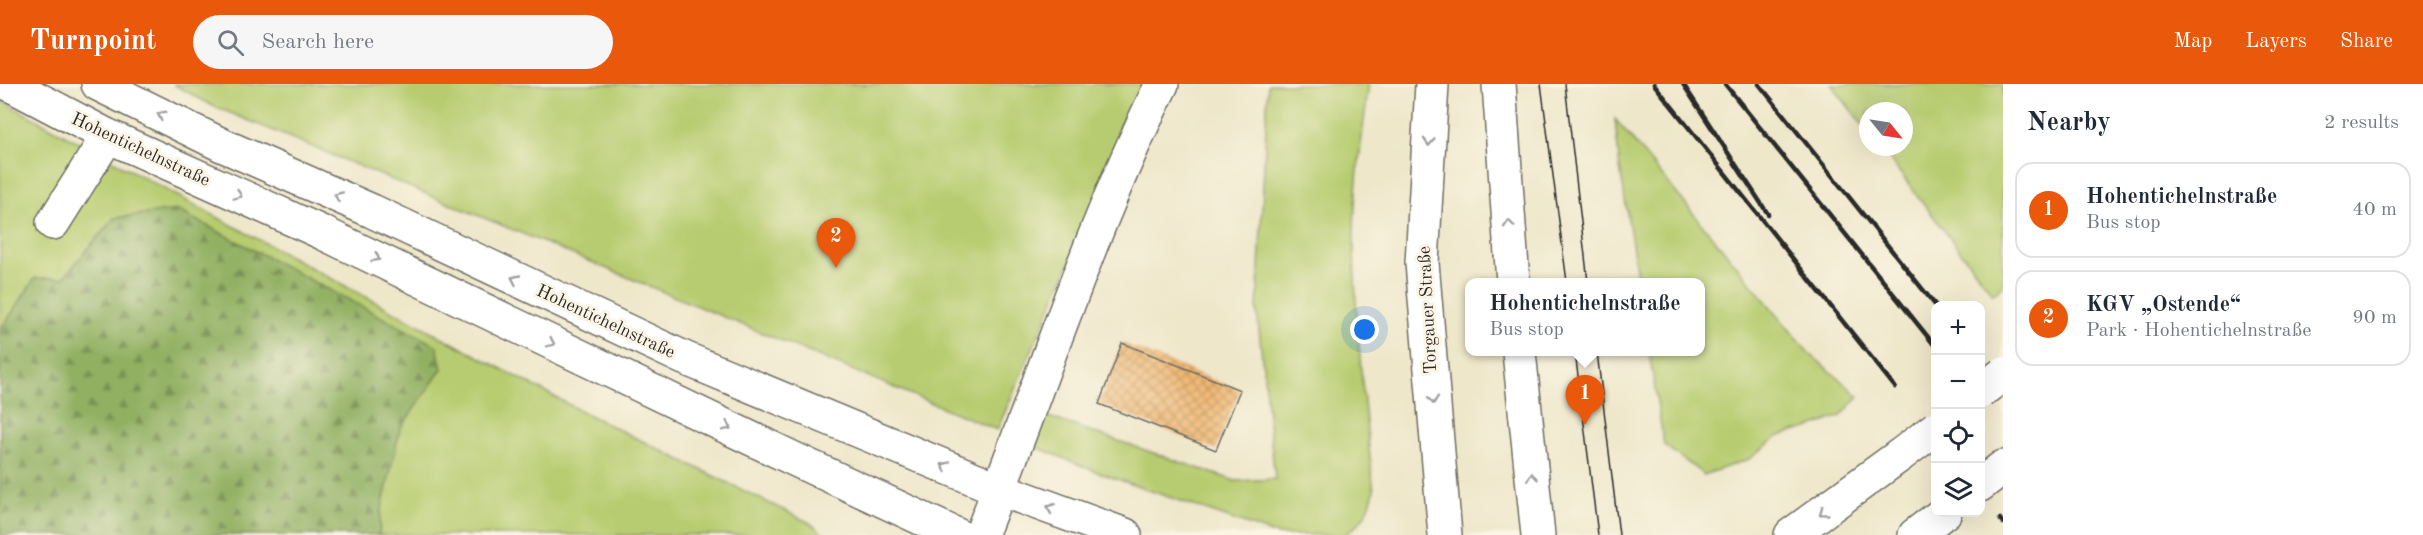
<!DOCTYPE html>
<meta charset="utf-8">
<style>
body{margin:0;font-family:"Old Standard TT",serif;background:#f6f6f7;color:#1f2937}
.controls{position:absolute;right:18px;bottom:18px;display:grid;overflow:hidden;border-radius:12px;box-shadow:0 6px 24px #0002}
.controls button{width:54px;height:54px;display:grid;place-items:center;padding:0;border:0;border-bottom:2px solid #e0e1e3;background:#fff;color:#1f2937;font:30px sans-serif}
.compass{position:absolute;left:1859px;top:18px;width:54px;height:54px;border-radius:50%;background:#fff;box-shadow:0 6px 24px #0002;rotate:120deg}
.you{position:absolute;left:1365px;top:246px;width:21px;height:21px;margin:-15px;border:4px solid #fff;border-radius:50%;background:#1a73e8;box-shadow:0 0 0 9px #1a73e833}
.badge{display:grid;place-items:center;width:39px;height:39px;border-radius:50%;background:#ea580c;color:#fff;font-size:20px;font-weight:700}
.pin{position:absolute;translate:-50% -50px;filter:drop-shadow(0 2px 3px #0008)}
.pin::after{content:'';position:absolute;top:32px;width:21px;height:18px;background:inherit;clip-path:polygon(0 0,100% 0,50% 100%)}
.popup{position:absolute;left:1465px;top:194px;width:240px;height:78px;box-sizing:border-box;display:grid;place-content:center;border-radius:12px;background:#fff;filter:drop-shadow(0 2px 4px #0005);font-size:20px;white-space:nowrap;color:#747a83}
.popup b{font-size:22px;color:#1f2937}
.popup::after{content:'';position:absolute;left:50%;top:100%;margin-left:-12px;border:12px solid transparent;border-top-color:#fff}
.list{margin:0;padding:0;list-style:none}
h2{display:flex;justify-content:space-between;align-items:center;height:78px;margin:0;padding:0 24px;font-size:26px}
h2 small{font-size:20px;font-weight:400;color:#747a83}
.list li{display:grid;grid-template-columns:39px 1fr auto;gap:18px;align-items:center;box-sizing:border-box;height:96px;margin:0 12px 12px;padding:0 12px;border:2px solid #e0e1e3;border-radius:18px}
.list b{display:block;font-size:22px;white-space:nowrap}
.list p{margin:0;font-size:20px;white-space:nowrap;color:#747a83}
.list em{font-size:20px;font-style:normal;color:#747a83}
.icon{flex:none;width:33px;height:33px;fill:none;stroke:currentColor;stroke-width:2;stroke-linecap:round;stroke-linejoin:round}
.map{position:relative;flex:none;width:2003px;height:451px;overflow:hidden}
header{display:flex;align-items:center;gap:36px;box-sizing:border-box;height:84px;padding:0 30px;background:#ea580c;color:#fff}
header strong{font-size:28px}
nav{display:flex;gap:33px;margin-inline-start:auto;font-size:21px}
.search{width:420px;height:54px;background:#f6f6f7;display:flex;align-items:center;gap:15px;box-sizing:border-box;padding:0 21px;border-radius:33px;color:#747a83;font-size:22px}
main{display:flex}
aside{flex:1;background:#fff}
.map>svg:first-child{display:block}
</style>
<header>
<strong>Turnpoint</strong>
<div class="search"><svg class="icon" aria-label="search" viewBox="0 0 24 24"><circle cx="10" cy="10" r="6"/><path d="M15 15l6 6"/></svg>Search here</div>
<nav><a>Map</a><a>Layers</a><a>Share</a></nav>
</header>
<main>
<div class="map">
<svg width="2003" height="451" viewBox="0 0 2003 451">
<defs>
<pattern id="forest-firs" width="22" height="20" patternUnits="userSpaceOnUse" patternTransform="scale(1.5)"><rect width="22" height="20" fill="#91b062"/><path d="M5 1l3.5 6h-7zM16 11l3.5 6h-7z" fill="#778f51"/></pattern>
<pattern id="building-cross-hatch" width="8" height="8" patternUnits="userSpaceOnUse" patternTransform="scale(1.5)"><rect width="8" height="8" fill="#efb772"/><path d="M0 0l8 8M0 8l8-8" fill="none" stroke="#c2955e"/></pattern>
</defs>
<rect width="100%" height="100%" fill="#fcf5e5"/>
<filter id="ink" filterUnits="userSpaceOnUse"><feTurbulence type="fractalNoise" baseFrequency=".0167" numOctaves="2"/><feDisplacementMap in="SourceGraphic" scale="12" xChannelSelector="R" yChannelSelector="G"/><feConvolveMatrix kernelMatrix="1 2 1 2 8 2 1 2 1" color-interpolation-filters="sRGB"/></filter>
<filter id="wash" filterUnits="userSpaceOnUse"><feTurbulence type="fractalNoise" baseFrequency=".008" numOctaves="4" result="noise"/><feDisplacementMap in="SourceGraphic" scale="24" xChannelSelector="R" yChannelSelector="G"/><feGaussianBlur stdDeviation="1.35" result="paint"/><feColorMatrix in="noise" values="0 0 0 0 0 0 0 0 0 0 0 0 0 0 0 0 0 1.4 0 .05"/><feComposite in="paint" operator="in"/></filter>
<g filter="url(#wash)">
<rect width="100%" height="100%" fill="#eee7ca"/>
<path fill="#b7cc70" stroke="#717c4e" stroke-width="1.5" d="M173,0h975l-151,346 -786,-325z
M1268,0h101c-7,52 -15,103 -15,155 1,84 10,169 20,252 -5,20 -12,34 -31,44h-66l-177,-62 -64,-26 7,-32 192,66 40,-2 -18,-168z
M1831,0h172v202l-10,8 -113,-147h24v-36h-36v21z
M0,16l304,164 279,148 227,111 15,12h-825z
M1615,35l193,233 51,44 -18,20 -30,11 -32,9 -30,23 -45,16 -40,-30 -15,-93h51v-70h-62l-19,-121z"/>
<path fill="url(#forest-firs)" stroke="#5e6e46" stroke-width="1.5" d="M177,126l260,136 5,23 -42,60 -19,84 -2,22h-379v-204l35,-53h28l51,-60z"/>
<g id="blocks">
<path fill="url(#building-cross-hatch)" d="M1122,259l118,47 -24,60 -117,-46z"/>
</g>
</g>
<g filter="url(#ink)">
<use href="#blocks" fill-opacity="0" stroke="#6f6d63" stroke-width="1.5"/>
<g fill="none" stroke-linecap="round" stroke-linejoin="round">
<g stroke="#6f6d63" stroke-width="36">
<path id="minor" d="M53,139l55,-87
M981,451c60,-151 109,-306 181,-451"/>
</g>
<g stroke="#6f6d63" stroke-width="36">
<path id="major" d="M9,0l99,52 215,97 471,226 163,76
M98,0l124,61 150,66 312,147 315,131 126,46
M1432,0l-10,179 23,272
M1499,0l14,198
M1519,268l19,183
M1980,401l23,-18
M1791,451l108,-79
M1915,451l30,-23"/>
</g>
<use href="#minor" stroke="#fff" stroke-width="33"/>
<use href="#major" stroke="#fff" stroke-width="33"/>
<path stroke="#2b2b2b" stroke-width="1.5" d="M1541,0l26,198
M1565,0l23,198
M1575,268l23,183
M1597,268l22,183"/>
<path stroke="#2b2b2b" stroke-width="4.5" d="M1654,0l241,303
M1683,0l85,130
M1725,0l211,263
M1759,0l177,222
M2000,435l3,4"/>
<g stroke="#6f6d63" stroke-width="36" stroke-linecap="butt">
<path id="major-bridge" d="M1980,308l23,-18
M1899,372l37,-28"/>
</g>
<use href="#major-bridge" stroke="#fff" stroke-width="33"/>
</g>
<defs><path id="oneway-chevron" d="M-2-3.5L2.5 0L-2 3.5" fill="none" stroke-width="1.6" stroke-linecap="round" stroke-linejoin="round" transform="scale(1.5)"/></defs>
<g stroke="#a0a0a0">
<use href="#oneway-chevron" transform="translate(161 31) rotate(-154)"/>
<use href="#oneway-chevron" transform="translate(1429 58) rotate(93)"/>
<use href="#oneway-chevron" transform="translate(238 111) rotate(24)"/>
<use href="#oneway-chevron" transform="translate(338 112) rotate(-156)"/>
<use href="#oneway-chevron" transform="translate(1509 140) rotate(-94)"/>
<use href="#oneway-chevron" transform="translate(376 174) rotate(26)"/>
<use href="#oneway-chevron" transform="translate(515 195) rotate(-155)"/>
<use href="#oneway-chevron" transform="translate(551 259) rotate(26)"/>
<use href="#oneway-chevron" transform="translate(1433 316) rotate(85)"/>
<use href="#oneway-chevron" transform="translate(727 343) rotate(26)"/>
<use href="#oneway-chevron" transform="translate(945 382) rotate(-157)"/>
<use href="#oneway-chevron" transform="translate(1532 393) rotate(-97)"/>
<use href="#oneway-chevron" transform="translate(1050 424) rotate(-160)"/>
<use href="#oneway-chevron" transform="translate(1823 428) rotate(144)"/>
</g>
</g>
<g text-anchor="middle" stroke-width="6" stroke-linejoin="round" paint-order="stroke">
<g font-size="18" fill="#2b2b2b" stroke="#fcf5e5">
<text transform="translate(141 65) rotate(25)" y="6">Hohentichelnstraße</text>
<text transform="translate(1427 226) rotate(-93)" y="6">Torgauer Straße</text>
<text transform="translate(606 237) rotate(25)" y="6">Hohentichelnstraße</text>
</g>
</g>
</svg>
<div class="controls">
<button>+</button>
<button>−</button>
<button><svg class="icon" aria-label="locate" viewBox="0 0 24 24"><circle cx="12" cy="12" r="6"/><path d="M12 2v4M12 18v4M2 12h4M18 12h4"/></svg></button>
<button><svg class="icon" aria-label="layers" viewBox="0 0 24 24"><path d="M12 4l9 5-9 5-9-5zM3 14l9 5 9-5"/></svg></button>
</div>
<svg class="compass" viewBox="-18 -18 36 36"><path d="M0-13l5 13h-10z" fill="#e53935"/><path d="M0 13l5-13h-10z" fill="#747a83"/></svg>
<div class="you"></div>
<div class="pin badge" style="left:1585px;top:341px">1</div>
<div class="popup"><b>Hohentichelnstraße</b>Bus stop</div>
<div class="pin badge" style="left:836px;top:184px">2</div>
</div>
<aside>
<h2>Nearby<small>2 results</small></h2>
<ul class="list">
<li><span class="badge">1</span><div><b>Hohentichelnstraße</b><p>Bus stop</p></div><em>40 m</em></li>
<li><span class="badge">2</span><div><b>KGV „Ostende“</b><p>Park · Hohentichelnstraße</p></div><em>90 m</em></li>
</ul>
</aside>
</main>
